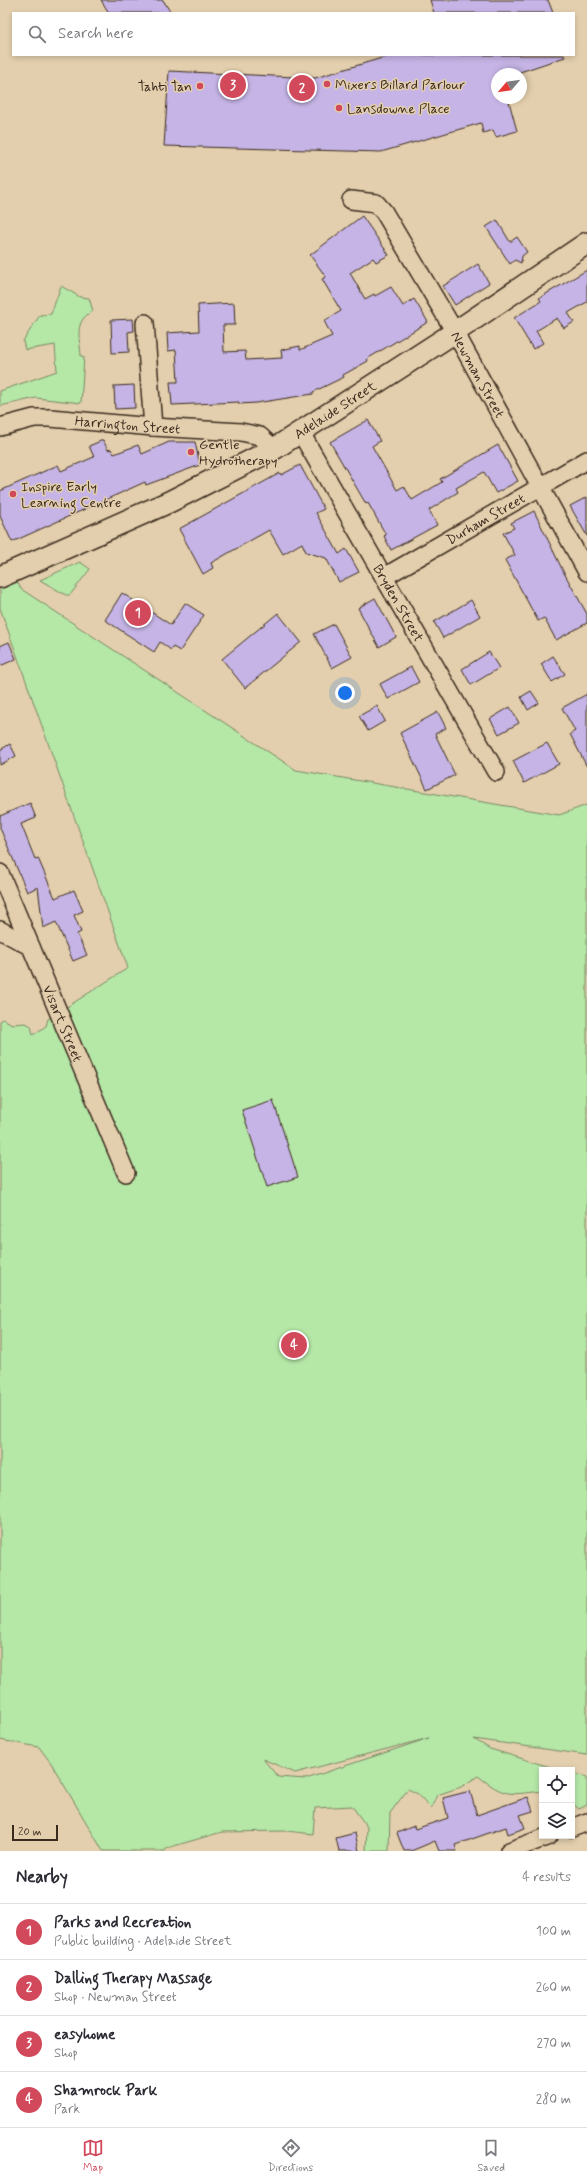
<!DOCTYPE html>
<meta charset="utf-8">
<style>
body{margin:0;font-family:Mynerve,sans-serif;background:#f7f7f7;color:#2b2b33}
.controls{position:absolute;right:12px;bottom:12px;display:grid;overflow:hidden;border-radius:0px;box-shadow:0 2px 6px #0003}
.controls button{width:36px;height:36px;display:grid;place-items:center;padding:0;border:0;border-bottom:1px solid #e1e1e2;background:#fff;color:#2b2b33;font:20px sans-serif}
.compass{position:absolute;left:491px;top:68px;width:36px;height:36px;border-radius:50%;background:#fff;box-shadow:0 2px 6px #0003;rotate:241deg}
.scale{position:absolute;left:12px;bottom:10px;width:46px;box-sizing:border-box;padding-left:4px;border:2px solid #3b2a1e;border-top:0;font-size:11px;line-height:14px;white-space:nowrap;color:#3b2a1e;-webkit-text-stroke:3px #e3cfad;paint-order:stroke}
.you{position:absolute;left:345px;top:693px;width:14px;height:14px;margin:-10px;border:3px solid #fff;border-radius:50%;background:#1a73e8;box-shadow:0 0 0 6px #1a73e833}
.badge{display:grid;place-items:center;width:26px;height:26px;border-radius:50%;background:#d1495b;color:#fff;font-size:13px;font-weight:700}
.pin{position:absolute;translate:-50% -50%;border:2px solid #fff;box-shadow:0 1px 4px #0006}
.list{margin:0;padding:0;list-style:none}
h2{display:flex;justify-content:space-between;align-items:center;height:52px;margin:0;padding:0 16px;font-size:17px}
h2 small{font-size:13px;font-weight:400;color:#7c7c81}
.list li{display:grid;grid-template-columns:26px 1fr auto;gap:12px;align-items:center;box-sizing:border-box;height:56px;padding:0 16px;border-top:1px solid #e1e1e2}
.list b{display:block;font-size:15px;white-space:nowrap}
.list p{margin:0;font-size:13px;white-space:nowrap;color:#7c7c81}
.list em{font-size:13px;font-style:normal;color:#7c7c81}
.icon{flex:none;width:22px;height:22px;fill:none;stroke:currentColor;stroke-width:2;stroke-linecap:round;stroke-linejoin:round}
.map{position:relative;flex:none;width:587px;height:1851px;overflow:hidden}
.search{position:absolute;background:#fff;box-shadow:0 2px 6px #0003;left:12px;right:12px;top:12px;height:44px;display:flex;align-items:center;gap:10px;box-sizing:border-box;padding:0 14px;border-radius:0px;color:#7c7c81;font-size:15px}
.sheet{height:276px;background:#fff}
nav{display:flex;justify-content:space-around;align-items:center;box-sizing:border-box;height:56px;border-top:1px solid #e1e1e2;background:#fff;font-size:11px;color:#7c7c81}
nav a{display:grid;justify-items:center;gap:2px}
nav .on{color:#d1495b}
.map>svg:first-child{display:block}
</style>
<div class="map">
<svg width="587" height="1851" viewBox="0 0 587 1851">
<rect width="100%" height="100%" fill="#e3cfad"/>
<filter id="ink" filterUnits="userSpaceOnUse"><feTurbulence type="fractalNoise" baseFrequency=".025" numOctaves="2"/><feDisplacementMap in="SourceGraphic" scale="8" xChannelSelector="R" yChannelSelector="G"/><feConvolveMatrix kernelMatrix="1 2 1 2 8 2 1 2 1" color-interpolation-filters="sRGB"/></filter>
<g filter="url(#ink)">
<path fill="#b5e7a7" stroke="#788862" fill-rule="evenodd" d="M61,286l19,11 9,1 4,13c-20,10 -13,27 -12,45l3,1 -3,46 -45,-5 -36,8v-15l57,-20 -2,-26 -30,5 -2,-9 17,-26 11,-1z
M80,562l10,7 -20,26h-4l-26,-15z
M12,572l9,17 275,181 263,45 28,-10v950l-113,-16 16,10 70,21h-18v21c-33,4 -37,6 -64,-15l-17,11 -24,8 -6,13 -13,-14 -10,-5 -18,24 -1,38h-23l1,-24 -15,-21 -37,2 -2,26 -26,-3 -65,1 -55,16 -2,3h-62l-52,-88 -12,-16 -39,-7v-719l3,-2 9,5 14,-1 5,3 2,9 13,-9 2,-7 80,-51 -128,-360v-31zM429,1738l-123,41 -28,-2 -15,-18 32,14z
M572,1773l15,4v28l-8,4 -7,-6z"/>
<path fill="#c5b4e5" stroke="#3b2a1e" d="M101,0h62l8,13h-62z
M430,0h118l5,13h-119z
M392,55h172l1,2 -51,17h-17v24h11l9,33 -21,6 -3,-7 -10,3 -2,-10 -100,29 -217,-6 5,-75 146,7z
M362,216l27,39 -13,7 -3,-4 -23,15 15,26 9,-5 1,2 16,-9 12,19 11,-7 14,23 -61,37 1,2 -25,14 1,2 -31,15v2l-57,9 -17,1v-2l-67,3 -2,-23h8l-2,-32 -8,1 -1,-18 32,-2 -1,-26 36,-2 1,22h-12l1,27 21,-1 1,9 36,-2 -1,-8 19,-4v4l32,-14 -8,-15 17,-10 -19,-32 4,-2 -16,-22z
M497,220l13,22 7,-5 10,15 -5,4 -1,7 -6,-3 -5,4 -24,-37z
M478,264l11,19 -34,22 -12,-19z
M587,270v32l-19,11 6,9 -10,6 -7,-10 -21,13 7,12 -10,6 -19,-31 27,-17 -2,-3z
M133,319l1,12 -6,1 1,20 -17,1 -1,-33z
M134,385l1,23 -20,1 -1,-23z
M368,420l12,21 -8,5 25,44 7,-4 8,14 30,-18 -2,-3 58,-34 20,36 -22,12 -12,-21 -28,16 2,4 -29,18 8,15 -46,25 -7,-14 2,-1 -18,-32 -2,1 -36,-62z
M103,440l5,10 3,-1 3,5 24,-9 4,9 27,-12h26l5,23 -54,20 -1,-3 -133,60 -12,-26v-25l58,-26 3,6 33,-14 -5,-11z
M300,465l24,44 -8,4 23,41 7,-5 13,23 -20,10 -13,-24 -20,-6 -4,-9 -19,11 -14,-24 -58,33 2,5 -10,6 -24,-45 101,-56 1,2z
M587,497v39l-17,-30z
M534,511l29,60 24,43v9l-31,17 -12,-22 -6,3 -33,-61 10,-5 -12,-22 11,-5 -3,-5z
M122,593l49,32 14,-22 19,12 -24,36 -7,-4 -2,3 -11,-8 -6,10 -49,-32z
M375,598l21,39 -17,10 -21,-39z
M471,600l9,16 -37,22 -9,-16z
M278,613l23,29 -56,46 -23,-29z
M334,624l18,33 -20,11 -18,-34z
M9,642l7,17 -16,7v-20z
M489,652l10,16 -28,17 -9,-16z
M553,656l12,18 -13,8 -11,-18z
M411,667l8,15 -31,17 -8,-15z
M531,691l8,12 -11,7 -7,-13z
M587,694v73l-17,-33 5,-3 -13,-23z
M377,706l8,15 -17,10 -9,-15z
M510,707l9,16 -20,11 -9,-15z
M438,712l8,16 -11,6 20,41 -28,14 -27,-56z
M547,743l12,21 -35,19 -11,-22z
M10,744l6,12 -16,9v-15z
M30,803l6,15 -15,6 14,35 3,-1 17,40 19,-8 9,21 -9,4 7,17 -4,2 10,21 -14,6 -17,-39 -13,6 -5,-41 -11,5 -27,-64v-12z
M273,1100l25,77 -31,10 -25,-77z
M470,1791l7,24 51,-18 5,14 -13,4 5,13 -17,6 -2,-7 -51,18 2,6h-18l-4,-10 -24,10h-7l-7,-18 17,-7 1,3 33,-11 -5,-20z
M355,1833l4,18h-20l-3,-13z"/>
<g fill="none" stroke-linecap="round" stroke-linejoin="round">
<g stroke="#3b2a1e" stroke-width="20">
<g id="minor">
<path id="s1" d="M351,200l25,3 8,9 71,120 132,240"/>
<path d="M145,323l8,104"/>
<path id="s2" d="M0,427l34,-9h16l103,9 88,5 19,4 14,13"/>
<path id="s3" d="M301,433l195,339"/>
<path id="s4" d="M384,577l203,-117"/>
<path id="s5" d="M0,873l126,300"/>
<path d="M0,930l31,17"/>
<path d="M572,1828l15,-6"/>
<path d="M509,1851l40,-15"/>
</g>
</g>
<g stroke="#3b2a1e" stroke-width="24">
<g id="tertiary">
<path id="s6" d="M0,577l169,-75 105,-53 181,-117 132,-89"/>
</g>
</g>
<use href="#minor" stroke="#e3cfad" stroke-width="17"/>
<use href="#tertiary" stroke="#e3cfad" stroke-width="21"/>
</g>
</g>
<g fill="#d1495b" stroke="#e3cfad" stroke-width="1.5">
<circle cx="327" cy="84" r="4"/>
<circle cx="200" cy="86" r="4"/>
<circle cx="339" cy="108" r="4"/>
<circle cx="191" cy="452" r="4"/>
<circle cx="13" cy="494" r="4"/>
</g>
<g text-anchor="middle" stroke-width="3" stroke-linejoin="round" paint-order="stroke">
<g font-size="14" fill="#3b2a1e" stroke="#e3cfad" text-anchor="start">
<text x="335" y="89">Mixers Billard Parlour</text>
<text x="192" y="91" text-anchor="end">Tahti Tan</text>
<text x="347" y="113">Lansdowne Place</text>
<text x="199" y="449">Gentle<tspan x="199" dy="16">Hydrotherapy</tspan></text>
<text x="21" y="491">Inspire Early<tspan x="21" dy="16">Learning Centre</tspan></text>
</g>
<g font-size="14" fill="#3b2a1e" stroke="#e3cfad">
<text dy="5" stroke="none"><textPath href="#s1" startOffset="225">Newman Street</textPath></text>
<text dy="5" stroke="none"><textPath href="#s6" startOffset="375">Adelaide Street</textPath></text>
<text dy="5" stroke="none"><textPath href="#s2" startOffset="129">Harrington Street</textPath></text>
<text dy="5" stroke="none"><textPath href="#s4" startOffset="117">Durham Street</textPath></text>
<text dy="5" stroke="none"><textPath href="#s3" startOffset="196">Bryden Street</textPath></text>
<text dy="5" stroke="none"><textPath href="#s5" startOffset="163">Visart Street</textPath></text>
</g>
</g>
</svg>
<div class="controls">
<button><svg class="icon" aria-label="locate" viewBox="0 0 24 24"><circle cx="12" cy="12" r="6"/><path d="M12 2v4M12 18v4M2 12h4M18 12h4"/></svg></button>
<button><svg class="icon" aria-label="layers" viewBox="0 0 24 24"><path d="M12 4l9 5-9 5-9-5zM3 14l9 5 9-5"/></svg></button>
</div>
<svg class="compass" viewBox="-18 -18 36 36"><path d="M0-13l5 13h-10z" fill="#e53935"/><path d="M0 13l5-13h-10z" fill="#7c7c81"/></svg>
<div class="scale">20 m</div>
<div class="you"></div>
<div class="pin badge" style="left:138px;top:613px">1</div>
<div class="pin badge" style="left:302px;top:88px">2</div>
<div class="pin badge" style="left:233px;top:85px">3</div>
<div class="pin badge" style="left:294px;top:1345px">4</div>
<div class="search"><svg class="icon" aria-label="search" viewBox="0 0 24 24"><circle cx="10" cy="10" r="6"/><path d="M15 15l6 6"/></svg>Search here</div>
</div>
<section class="sheet">
<h2>Nearby<small>4 results</small></h2>
<ul class="list">
<li><span class="badge">1</span><div><b>Parks and Recreation</b><p>Public building · Adelaide Street</p></div><em>100 m</em></li>
<li><span class="badge">2</span><div><b>Dalling Therapy Massage</b><p>Shop · Newman Street</p></div><em>260 m</em></li>
<li><span class="badge">3</span><div><b>easyhome</b><p>Shop</p></div><em>270 m</em></li>
<li><span class="badge">4</span><div><b>Shamrock Park</b><p>Park</p></div><em>280 m</em></li>
</ul>
</section>
<nav>
<a class="on"><svg class="icon" aria-label="map" viewBox="0 0 24 24"><path d="M3 6l6-2 6 2 6-2v14l-6 2-6-2-6 2zM9 4v14M15 6v14"/></svg>Map</a>
<a><svg class="icon" aria-label="directions" viewBox="0 0 24 24"><path d="M12 3l9 9-9 9-9-9zM9 14v-3h6M13 9l2 2-2 2"/></svg>Directions</a>
<a><svg class="icon" aria-label="saved" viewBox="0 0 24 24"><path d="M7 4h10v16l-5-4-5 4z"/></svg>Saved</a>
</nav>
